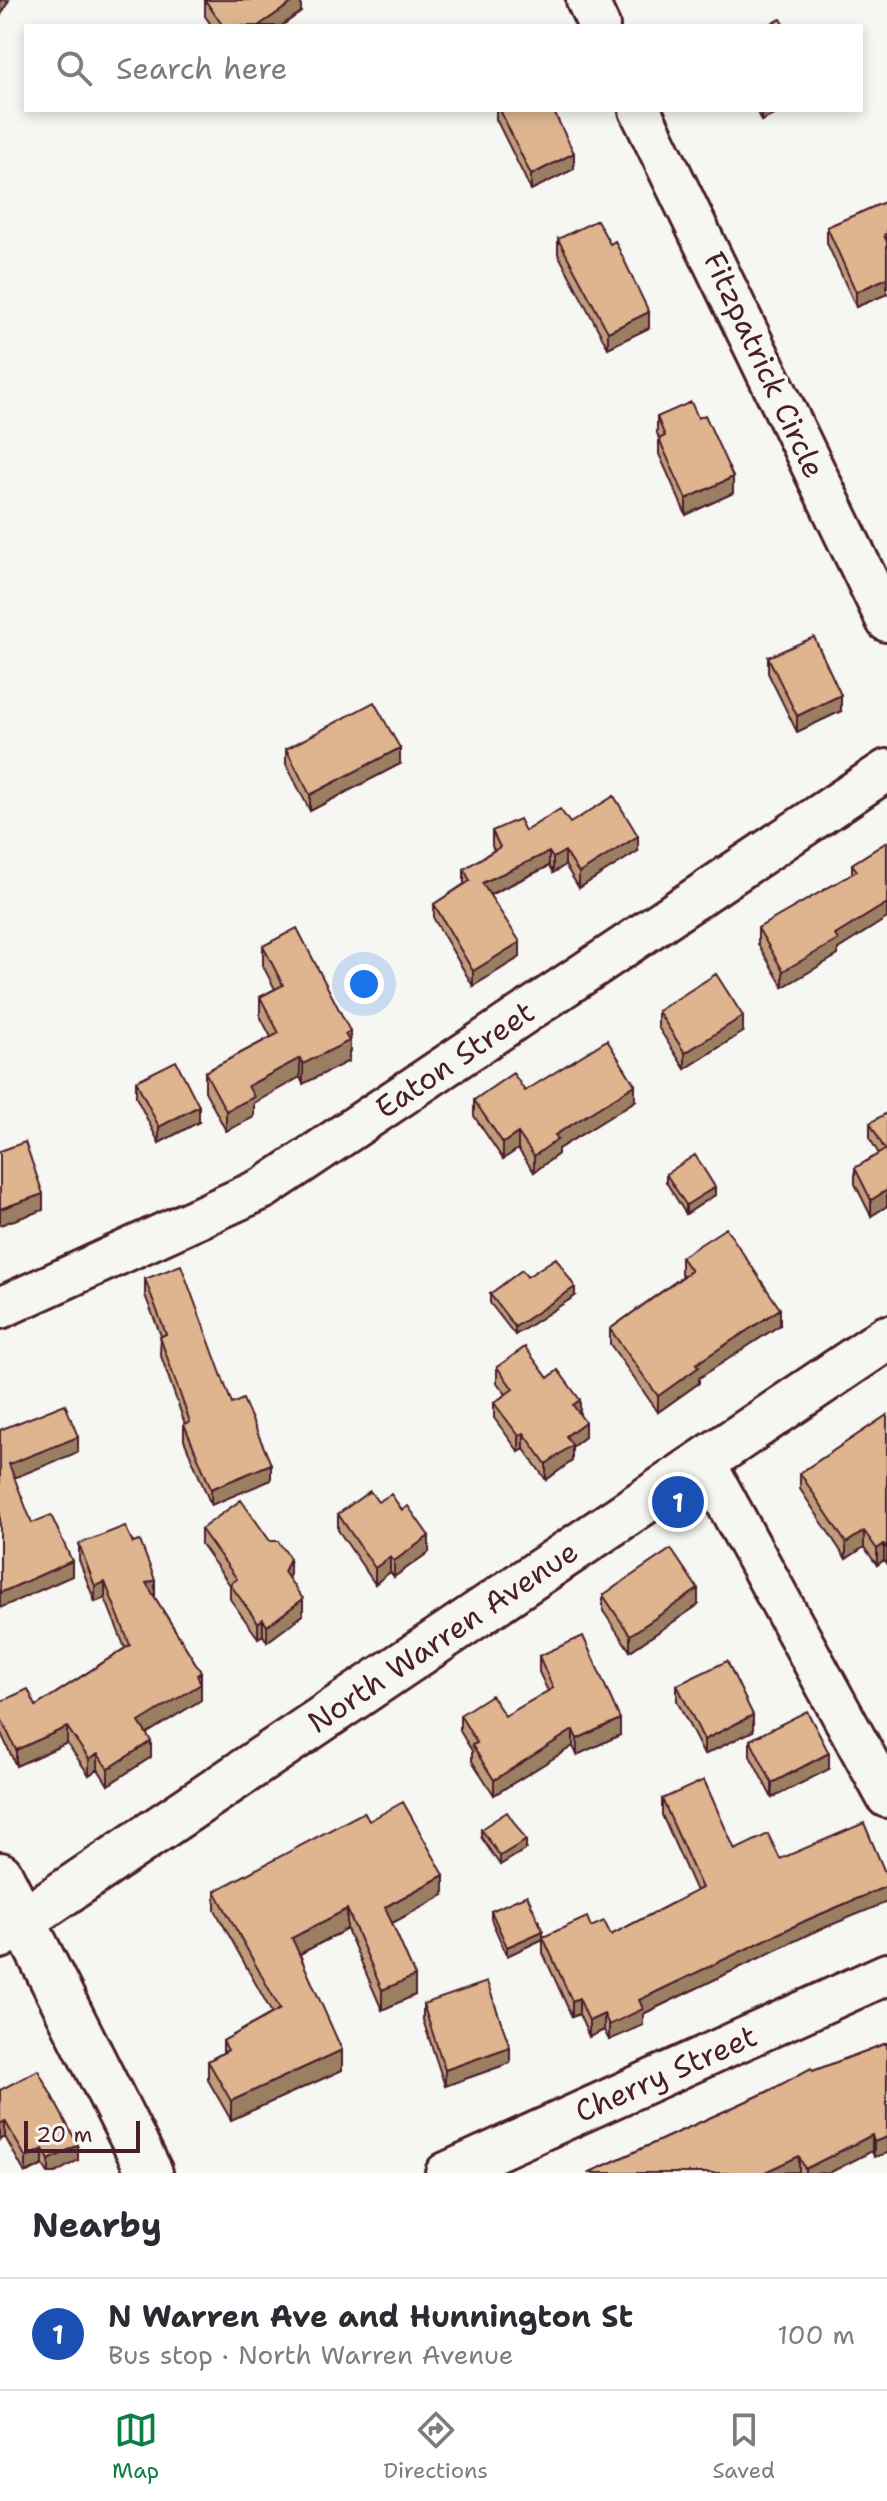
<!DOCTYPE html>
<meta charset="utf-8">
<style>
body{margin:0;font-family:"Shantell Sans",sans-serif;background:#f2f2f3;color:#2b2b33}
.scale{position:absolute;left:24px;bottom:20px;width:116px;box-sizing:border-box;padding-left:8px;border:4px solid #4a1f2b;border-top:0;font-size:22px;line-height:28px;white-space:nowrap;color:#4a1f2b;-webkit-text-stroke:6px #f6f6f2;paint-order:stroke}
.you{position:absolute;left:364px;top:984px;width:28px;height:28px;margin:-20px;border:6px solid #fff;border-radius:50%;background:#1a73e8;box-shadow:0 0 0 12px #1a73e833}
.badge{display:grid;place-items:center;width:52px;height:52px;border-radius:50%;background:#0b8043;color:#fff;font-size:26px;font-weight:700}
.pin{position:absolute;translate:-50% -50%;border:4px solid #fff;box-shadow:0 2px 8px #0006}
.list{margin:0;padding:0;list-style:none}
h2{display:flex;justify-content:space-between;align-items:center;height:104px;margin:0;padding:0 32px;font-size:34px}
h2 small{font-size:26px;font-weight:400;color:#7c7c81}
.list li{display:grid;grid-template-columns:52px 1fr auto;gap:24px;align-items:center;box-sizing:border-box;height:112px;padding:0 32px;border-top:2px solid #e1e1e2}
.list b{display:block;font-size:30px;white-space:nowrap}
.list p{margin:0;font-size:26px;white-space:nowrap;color:#7c7c81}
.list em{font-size:26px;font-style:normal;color:#7c7c81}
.icon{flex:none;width:44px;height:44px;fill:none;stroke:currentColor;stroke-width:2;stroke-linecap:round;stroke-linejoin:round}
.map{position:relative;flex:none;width:887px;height:2173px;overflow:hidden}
.search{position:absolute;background:#fff;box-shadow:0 4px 12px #0003;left:24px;right:24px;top:24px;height:88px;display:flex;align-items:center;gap:20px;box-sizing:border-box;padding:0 28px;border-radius:0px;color:#7c7c81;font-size:30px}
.sheet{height:216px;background:#fff}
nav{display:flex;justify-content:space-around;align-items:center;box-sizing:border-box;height:112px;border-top:2px solid #e1e1e2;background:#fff;font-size:22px;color:#7c7c81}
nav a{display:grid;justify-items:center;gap:4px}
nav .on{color:#0b8043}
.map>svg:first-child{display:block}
</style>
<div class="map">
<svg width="887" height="2173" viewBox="0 0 887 2173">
<rect width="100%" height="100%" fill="#f6f6f2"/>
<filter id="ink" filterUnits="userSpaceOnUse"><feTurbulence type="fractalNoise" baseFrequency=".0125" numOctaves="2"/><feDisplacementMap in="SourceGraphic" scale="16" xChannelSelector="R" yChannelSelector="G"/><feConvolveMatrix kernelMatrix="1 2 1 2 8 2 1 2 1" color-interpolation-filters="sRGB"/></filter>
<g filter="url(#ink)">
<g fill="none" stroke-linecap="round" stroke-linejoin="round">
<g stroke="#4a1f2b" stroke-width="46">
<path id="street" d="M587,0l12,26
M640,110l247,511
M0,1308l264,-120 623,-418
M704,1461l183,336
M446,2173l441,-199"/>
</g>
<g stroke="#4a1f2b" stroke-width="50">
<path id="secondary" d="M0,1875l150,298
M0,1936l887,-598"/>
</g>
<use href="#street" stroke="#f6f6f2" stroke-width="40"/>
<use href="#secondary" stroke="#f6f6f2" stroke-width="44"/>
</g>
<path fill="#bf9c7b" stroke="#4a1f2b" stroke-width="2" d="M205,0h96v12l-20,14h-69l-7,-10z
M496,110h57l21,59 -43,21 -35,-71z
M756,110h28l-23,11z
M887,201v93l-31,13 -29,-64v-16z
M558,239l91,89 -41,20 -50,-94z
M657,417l41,1 35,75 -47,22 -27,-61v-15l-2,-6z
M768,657l73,54 -44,21 -29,-59z
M286,749l114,15 -90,47 -24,-47z
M570,823l68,28 -59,37 -14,-23 -12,8 -4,-7 -59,29 30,62 -47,29 -39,-67v-15l30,-20v-15l30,-19 -2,-4v-15h33z
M887,842v76l-49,31v6l-55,32 -25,-43v-16l94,-54v-10z
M263,946l87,105 -1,1v9l-46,23 -3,-7 -46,26v14l-28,14 -21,-40v-19l66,-35 -11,-21v-19l15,-8 -12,-23z
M658,1011l85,21 -58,37 -27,-42z
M136,1081l63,41 -40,21 -23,-46z
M525,1091l110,10 -77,48v5l-24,18 -16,-23 -15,10 -29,-43v-16z
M887,1113v93l-16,10 -16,-32v-16l24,-14 -9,-15v-16z
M666,1174l49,21 -29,19 -20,-32z
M681,1257l99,68 -81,53v5l-41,29 -48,-68v-15l73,-53 -2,-3z
M145,1279l87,125 39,76 -60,25 -27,-65v-16h1l-25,-71 1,-17 -16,-41z
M490,1294l85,2 -60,39 -25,-32z
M497,1367l51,11 37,59 -13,10v14l-26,19 -22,-31 -5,3 -25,-34v-15l12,-9 -9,-11z
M887,1415v150l-3,-5 -7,5 -13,-18 -18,12 -46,-70v-16z
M378,1502l51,50 -35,25 -4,-5 -15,12 -37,-54v-16z
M201,1529l89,45 -2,4 15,37 -36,27 -4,-7 -5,3 -28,-39v-14l-29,-41z
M79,1544l76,51 -1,1 47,76v28l-55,34 5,23 -43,28 -10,-16 -9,6 -22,-32 -51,23 -16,-35v-29l36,4 89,-58 -20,-50 -10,4 -16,-42z
M603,1595l95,10 -68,46 -27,-40z
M539,1656l81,79 -43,20 -4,-9 -79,49 -22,-34v-10l-12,-20v-16l45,1 43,-25 -9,-19z
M677,1685l76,46 -49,24 -27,-54z
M750,1740l79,29 -57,29 -22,-42z
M662,1799l73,51 74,84 -166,80v11l-34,15 -5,-10 -15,7 -10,-23 -7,3 -29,-64v-14l-36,17 -16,-37v-8l52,26 48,-10 20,8 85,-44 -34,-76z
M369,1821l75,74 -52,28 23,72 -33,15 -35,-81 -47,25 42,116 -111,50 -23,-40v-19l15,-8v-12l49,-28 -57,-103v-19z
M481,1829l45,20 -26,16 -19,-28z
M423,2004l87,59 -65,23 -22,-66z
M887,2043v110l-13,4 -2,-6 -43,22h-241l225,-102z
M0,2090l78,70 -23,13h-7l-5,-8 -15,8h-3l-20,-36 -5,3z"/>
<path fill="#9b7f64" stroke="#4a1f2b" stroke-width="2" d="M1,0h8l-9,17v-16z
M296,0h5v12l-20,14h-23z
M761,110h23l-23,11z
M574,153v16l-43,21v-15z
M887,278v16l-31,13v-15z
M649,312v16l-41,20v-16z
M733,477v16l-47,22v-16z
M841,695v16l-44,21v-16z
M400,748v16l-90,47v-16z
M638,836v15l-59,37v-15z
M565,851v14l-12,8v-15z
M549,852v14l-67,32v-15z
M887,903v15l-49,31v6l-55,32v-16l52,-36z
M520,942v15l-47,29v-15z
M743,1016v16l-58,37v-16z
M350,1031v20l-1,1v9l-46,23v-20z
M300,1058v19l-46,26v14l-28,14v-20l22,-25z
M635,1085v16l-77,48v5l-24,18v-16l21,-21z
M199,1106v16l-40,21v-16z
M518,1133v16l-15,10v-16z
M715,1187v8l-29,19v-9z
M887,1190v16l-16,10v-16z
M43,1194v16l-43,15v-16z
M575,1287v9l-60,39v-8z
M780,1309v16l-81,53v5l-41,29v-16l38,-32z
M580,1400v16l-7,-11z
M585,1422v15l-13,10v14l-26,19v-16l20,-28z
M524,1433v16l-5,3v-16z
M78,1437v15l-69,28v-16z
M271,1464v16l-60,25v-16z
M864,1531v16l-18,12v-16z
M429,1536v16l-35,25v-16z
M884,1544v16l-7,5v-16z
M390,1557v15l-15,12v-16z
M290,1558v16l-6,14v-16z
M72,1561v15l-72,32v-15z
M155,1580v15l-9,4v-16z
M105,1582v16l-10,4v-16z
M698,1589v16l-68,46v-16z
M303,1599v16l-36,27v-16z
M263,1619v16l-5,3v-15z
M201,1672v28l-62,38v-16z
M753,1715v16l-49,24v-15z
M620,1719v16l-43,20v-16z
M67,1727v16l-51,23v-16z
M573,1730v16l-79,49v-15z
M151,1741v16l-43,28v-16z
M829,1753v16l-57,29v-15z
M98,1754v15l-9,6v-16z
M526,1840v9l-26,16v-9z
M444,1875v20l-59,32v-20z
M887,1886v16l-78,32 -166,80v11l-34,15v-15l30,-25 170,-81z
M347,1909v20l-55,29v-20z
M543,1931v8l-36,17v-9z
M415,1976v19l-33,15v-20z
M579,1998v16l-7,3v-16z
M604,2014v16l-15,7v-16z
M510,2047v16l-65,23v-16z
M342,2050v20l-111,50v-19z
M5,2121v16l-5,3v-16z
M872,2135v16l-43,22h-24v-4z
M887,2137v16l-13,4v-15z
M78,2145v15l-23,13h-6v-13z
M43,2149v16l-17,8v-15z
M799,2156v16l-36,1z"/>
<path fill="#deb58f" stroke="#4a1f2b" stroke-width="2" d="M205,0h91l-38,26h-35z
M781,19l4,7h-20z
M500,110h53l21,43 -43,22z
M887,201v32l-3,2 3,7v36l-31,14 -29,-65z
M597,220l13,24 5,-3 34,71 -41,20 -50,-93z
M691,402l7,16 7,-3 28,62 -47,22 -27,-60 6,-3 -8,-19z
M814,637l27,58 -44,21 -29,-59z
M374,702l26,46 -90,47 -24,-46z
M614,796l24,40 -59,37 -14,-22 -12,7 -4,-6 -67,31 38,59 -47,29 -39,-67 36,-23 -6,-12 36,-22 -8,-16 27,-12 6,12 35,-22 10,14z
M887,842v61l-52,32 3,5 -55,31 -25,-43 99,-57 -5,-7z
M297,928l53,103 -5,3 4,7 -46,23 -3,-6 -52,28 6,11 -28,14 -21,-39 74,-39 -19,-36 23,-12 -20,-39z
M716,974l27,42 -58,37 -27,-42z
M607,1040l28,45 -80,50 3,4 -24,17 -16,-23 -15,10 -29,-43 39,-27 12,18z
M176,1061l23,45 -40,21 -23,-46z
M887,1113v77l-16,10 -16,-32 30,-18 -15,-27z
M25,1142l18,52 -43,15v-58z
M695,1155l20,32 -29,18 -20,-31z
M726,1228l54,81 -84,55 3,3 -41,29 -48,-67 81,-58 -10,-14z
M556,1258l19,29 -60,40 -25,-33 32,-24 5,7z
M181,1265l51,139 11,-5 28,65 -60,25 -27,-65 6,-2 -30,-85 6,-3 -21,-55z
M525,1347l23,31 10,-8 22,30 -7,5 12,17 -19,14 6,9 -26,19 -22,-31 -5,3 -25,-33 19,-14 -16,-22z
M65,1404l13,33 -69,27 23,59 19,-8 21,46 -72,32v-163z
M887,1415v134l-3,-5 -7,5 -13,-18 -18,12 -46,-70z
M370,1491l8,11 13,-8 11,16 6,-4 21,30 -35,25 -4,-4 -15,11 -37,-54z
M241,1500l29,41h8l12,17 -6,14 19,27 -36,27 -4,-7 -5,4 -28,-39 7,-5 -36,-50z
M125,1526l8,17 7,-2 15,39 -9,3 55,89 -4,3 4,9 -62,38 12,19 -43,28 -10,-15 -9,5 -22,-32 -51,23 -16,-34v-14l28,-13 8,17 94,-61 -25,-63 -10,4 -16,-42z
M671,1549l27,40 -68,46 -27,-40z
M583,1636l37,83 -43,20 -4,-9 -79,50 -22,-35 5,-2 -17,-28 31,-20 14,21 48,-28 -14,-32z
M727,1661l26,54 -49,25 -27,-55z
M807,1711l22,42 -57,30 -22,-43z
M704,1780l31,70 33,-16 12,25 84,-36 23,54v9l-78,33 -170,81 4,9 -34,16 -5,-11 -15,7 -10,-23 -7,3 -29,-64 44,-20 4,10 13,-6 7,14 91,-47 -40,-89z
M403,1802l41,73 -59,32 30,69 -33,14 -35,-81 -55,29 50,112 -111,51 -23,-40 20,-11 -5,-9 57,-32 -65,-118 149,-79 5,9z
M507,1812l19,28 -26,16 -19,-27z
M527,1895l16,36 -36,16 -16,-36z
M487,1982l23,65 -65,23 -22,-66z
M887,2043v94l-13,5 -2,-7 -67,34 -6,-13 -36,17h-175l179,-81 44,-24 2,3z
M38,2070l40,75 -29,15 -6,-11 -17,9 -21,-37 -5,3v-34z"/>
</g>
<g text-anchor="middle" stroke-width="7" stroke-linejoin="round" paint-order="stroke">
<g font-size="30" fill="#4a1f2b" stroke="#f6f6f2">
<text transform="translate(764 365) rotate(65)" y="10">Fitzpatrick Circle</text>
<text transform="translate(455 1060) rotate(-34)" y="10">Eaton Street</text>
<text transform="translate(443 1637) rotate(-34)" y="10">North Warren Avenue</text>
<text transform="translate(666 2074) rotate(-24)" y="10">Cherry Street</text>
</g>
</g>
</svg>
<div class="scale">20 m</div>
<div class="you"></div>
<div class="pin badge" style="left:678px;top:1502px;background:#1a4fb4">1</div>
<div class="search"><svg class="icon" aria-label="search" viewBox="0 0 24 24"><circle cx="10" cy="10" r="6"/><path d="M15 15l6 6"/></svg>Search here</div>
</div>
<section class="sheet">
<h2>Nearby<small></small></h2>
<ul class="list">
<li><span class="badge" style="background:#1a4fb4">1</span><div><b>N Warren Ave and Hunnington St</b><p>Bus stop · North Warren Avenue</p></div><em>100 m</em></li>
</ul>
</section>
<nav>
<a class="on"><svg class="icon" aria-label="map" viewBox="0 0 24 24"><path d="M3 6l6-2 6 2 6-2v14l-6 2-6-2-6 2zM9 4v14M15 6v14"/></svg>Map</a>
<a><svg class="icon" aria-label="directions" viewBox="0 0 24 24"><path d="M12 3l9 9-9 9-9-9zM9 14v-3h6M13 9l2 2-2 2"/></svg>Directions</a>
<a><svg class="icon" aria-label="saved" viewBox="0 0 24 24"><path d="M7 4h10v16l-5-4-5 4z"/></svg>Saved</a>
</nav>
